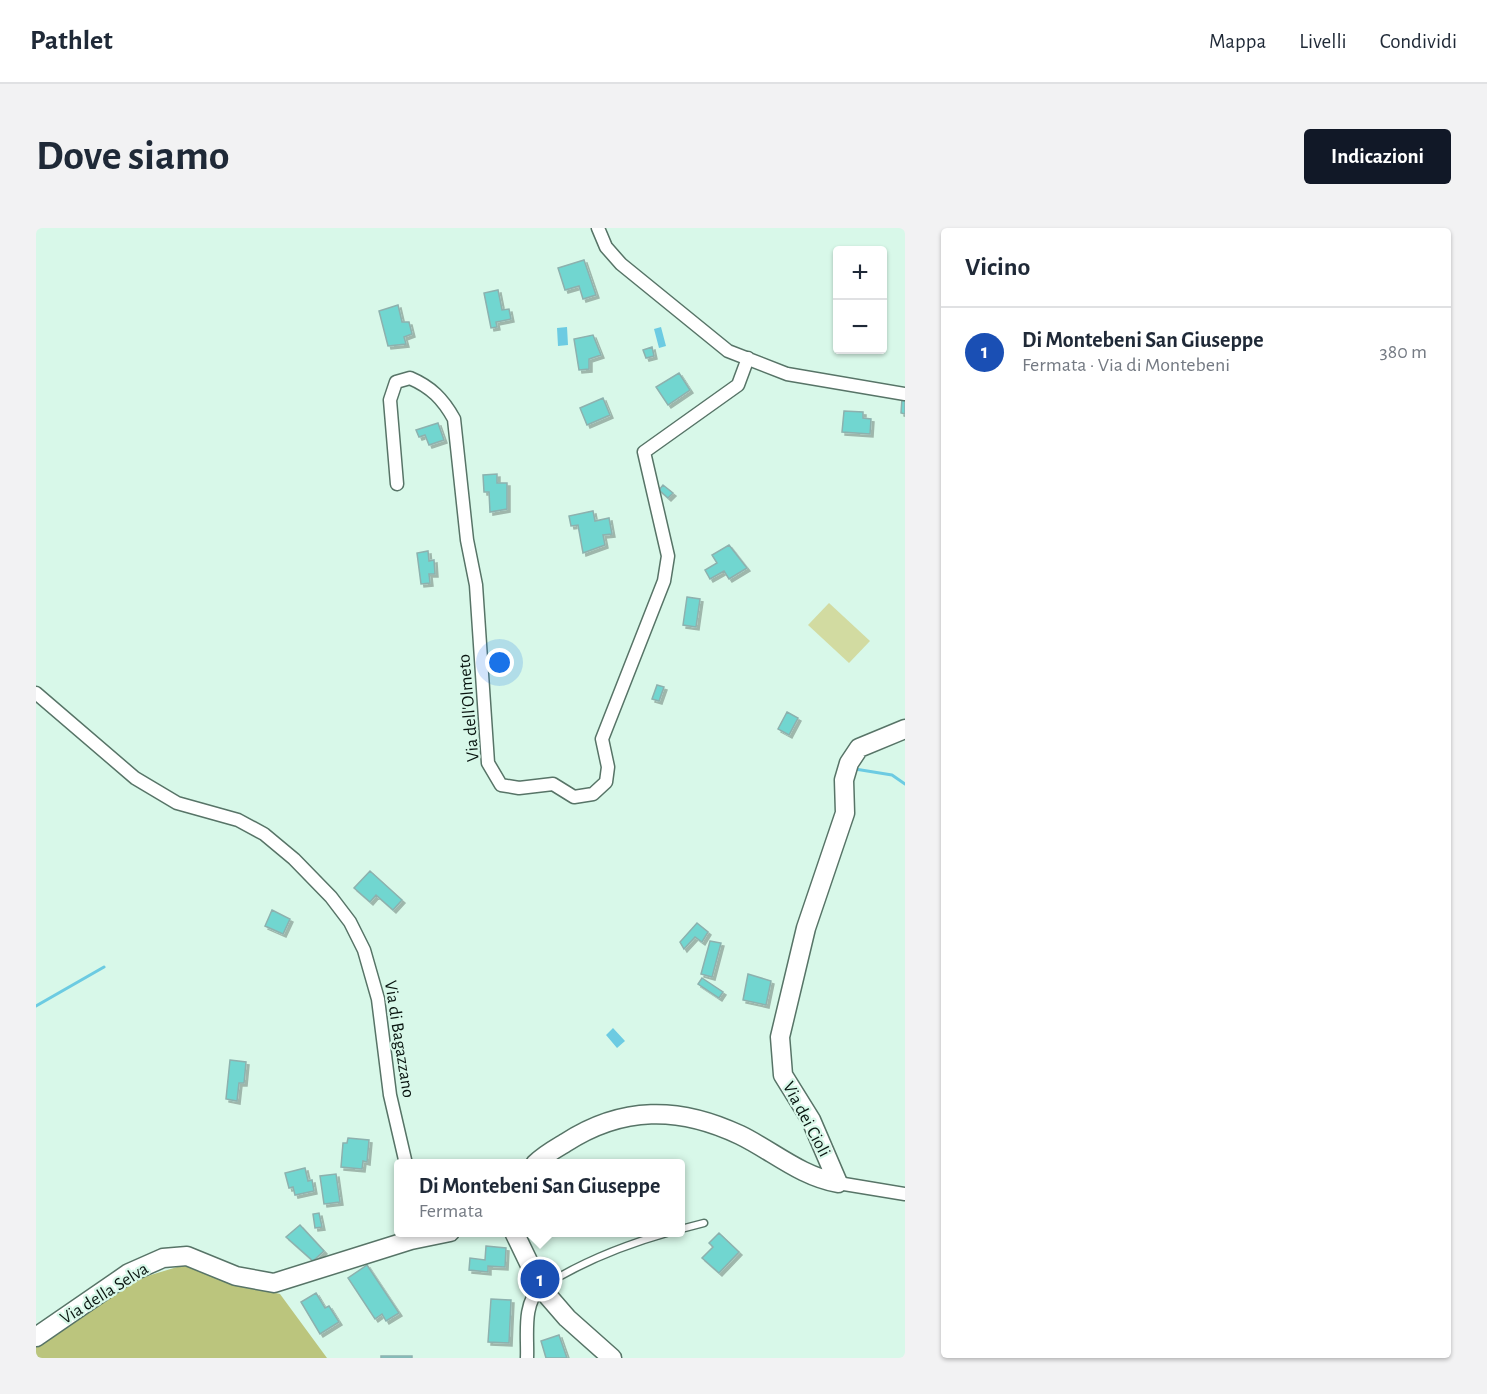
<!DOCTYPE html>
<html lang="it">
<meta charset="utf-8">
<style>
body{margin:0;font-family:"Alegreya Sans",sans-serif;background:#f2f2f3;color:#1f2937}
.controls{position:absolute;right:18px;top:18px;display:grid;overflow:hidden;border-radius:6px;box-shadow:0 2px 4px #0004}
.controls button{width:54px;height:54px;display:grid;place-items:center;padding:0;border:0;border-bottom:2px solid #e0e1e3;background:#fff;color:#1f2937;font:30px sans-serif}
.you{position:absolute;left:464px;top:435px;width:21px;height:21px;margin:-15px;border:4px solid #fff;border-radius:50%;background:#1a73e8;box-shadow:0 0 0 9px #1a73e833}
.badge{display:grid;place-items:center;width:39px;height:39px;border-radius:50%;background:#111827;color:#fff;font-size:20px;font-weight:700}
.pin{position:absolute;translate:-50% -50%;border:3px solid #fff;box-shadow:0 2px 6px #0006}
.popup{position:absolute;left:358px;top:931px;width:291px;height:78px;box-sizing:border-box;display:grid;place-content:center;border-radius:6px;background:#fff;filter:drop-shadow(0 2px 4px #0005);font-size:20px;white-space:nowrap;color:#747a83}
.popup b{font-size:22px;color:#1f2937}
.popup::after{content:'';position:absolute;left:50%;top:100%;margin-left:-12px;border:12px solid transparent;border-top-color:#fff}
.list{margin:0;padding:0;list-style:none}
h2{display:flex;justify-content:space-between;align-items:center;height:78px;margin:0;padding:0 24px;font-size:26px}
h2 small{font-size:20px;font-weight:400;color:#747a83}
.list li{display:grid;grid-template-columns:39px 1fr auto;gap:18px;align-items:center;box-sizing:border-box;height:90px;padding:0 24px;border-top:2px solid #e0e1e3}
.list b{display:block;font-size:22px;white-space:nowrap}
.list p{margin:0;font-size:20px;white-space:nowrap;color:#747a83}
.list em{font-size:20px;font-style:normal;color:#747a83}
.map{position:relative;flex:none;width:869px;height:1130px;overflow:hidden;border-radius:6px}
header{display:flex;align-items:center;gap:36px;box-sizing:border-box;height:84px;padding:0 30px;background:#fff;border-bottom:2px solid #e0e1e3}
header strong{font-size:28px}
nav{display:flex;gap:33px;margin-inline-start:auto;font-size:21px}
.intro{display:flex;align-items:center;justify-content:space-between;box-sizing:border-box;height:144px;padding:0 36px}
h1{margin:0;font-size:42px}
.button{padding:15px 27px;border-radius:6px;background:#111827;color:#fff;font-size:21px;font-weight:700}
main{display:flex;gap:36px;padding:0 36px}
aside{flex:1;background:#fff;border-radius:6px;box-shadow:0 2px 4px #0004}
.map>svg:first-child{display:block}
</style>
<header>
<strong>Pathlet</strong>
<nav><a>Mappa</a><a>Livelli</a><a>Condividi</a></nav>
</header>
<div class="intro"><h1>Dove siamo</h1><a class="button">Indicazioni</a></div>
<main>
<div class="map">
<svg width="869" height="1130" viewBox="0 0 869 1130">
<defs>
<filter id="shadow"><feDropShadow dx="3" dy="3" stdDeviation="0" flood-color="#0004"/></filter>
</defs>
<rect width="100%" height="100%" fill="#d8f8e9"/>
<path fill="#d2dba1" d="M793,375l41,38 -21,22 -41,-38z"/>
<path fill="#bbc57d" d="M151,1036l34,15 59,15 47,64h-291v-11l5,-5 100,-64z"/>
<path fill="#6ccbe2" d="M531,99l1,18 -10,1 -1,-18z
M625,99l5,19 -7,2 -5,-19z
M577,800l12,13 -8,7 -11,-13z"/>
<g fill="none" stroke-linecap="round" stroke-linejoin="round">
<path stroke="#6ccbe2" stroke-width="3" d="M819,541l37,6 13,9
M0,778l68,-39"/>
</g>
<path fill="#71d6d0" stroke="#8db1ae" stroke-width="1.5" filter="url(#shadow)" d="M548,32l12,35 -13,4 -4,-13 -14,4 -7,-22z
M462,62l4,20 7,-1 2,10 -15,3 1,5 -6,1 -7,-35z
M362,77l4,17h7l3,12 -8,3 2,7 -18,2 -9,-35z
M557,107l8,20 -12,4v10l-10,1 -5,-31z
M616,119l2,9 -8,2 -3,-8z
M643,145l11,17 -22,15 -12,-18z
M567,170l7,17 -23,10 -7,-17z
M866,170l3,1v15l-4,-1z
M808,183l19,1v6l8,1 -1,15 -28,-2z
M402,195l6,17 -15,5 -4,-10 -6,2 -3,-7z
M461,246v9h10v26l-17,3 -1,-20h-5l-1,-17z
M627,257l10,8 -5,5 -9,-8z
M557,283l2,10 14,-3 3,16 -9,1 2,10 -22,8 -5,-28 -7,1 -2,-10z
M693,317l18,23 -18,11 -5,-8 -14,8 -5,-9 12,-7 -5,-8z
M392,323l1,10 5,-1 1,14h-6l1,9 -9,1 -4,-31z
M651,369l13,2 -4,28 -13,-2z
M621,457l7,2 -5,14 -7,-2z
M751,484l11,6 -9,17 -11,-6z
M334,643l32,29 -9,10 -17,-15 -6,7 -16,-14z
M236,682l18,9 -7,15 -18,-8z
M661,695l11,9 -6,10 -7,-5 -11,12 -4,-7z
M674,713l11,2 -9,34 -11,-3z
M712,746l23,7 -5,24 -23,-5z
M666,750l21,14 -4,6 -21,-14z
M194,832l16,2 -2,21h-5l-2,18 -11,-2z
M312,910l21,2 -2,22 -4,-1 -1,8 -21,-2 2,-24h4z
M269,940l3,13 4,-1 2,11 -19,4 -2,-8 -4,1 -4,-15z
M300,946l4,28 -16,2 -4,-28z
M283,985l3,14 -7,1 -2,-14z
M264,997l24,26 -11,10 -27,-24z
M683,1005l20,19 -20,21 -17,-15 11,-11 -4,-4z
M450,1018l20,2 -1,19 -17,-1v6l-19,-2 1,-12 15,2z
M331,1037l32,48 -13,8 -4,-7 -7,5 -27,-41z
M280,1065l9,15 4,-2 10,16 -19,12 -19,-32z
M455,1071l20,1 -2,43 -21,-1z
M523,1107l8,23h-21l-5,-17z
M345,1128h31v2h-31z"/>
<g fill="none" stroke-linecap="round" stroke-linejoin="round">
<g stroke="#577467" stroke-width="9">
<path id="lane" d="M645,1001l23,-6
M508,1058c39,-25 80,-41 126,-54"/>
</g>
<g stroke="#577467" stroke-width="15">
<path id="street" d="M562,0l8,19 15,17 107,87 59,23 118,20
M361,256l-7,-84 6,-18 14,-4c21,9 33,21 44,41l13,121 9,45 12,178 13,22 18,3 34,-4 21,13 19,-3 13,-12 2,-15 -6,-28 62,-158 4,-25 -24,-104 94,-67 10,-27
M0,465l99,85 42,25 61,17 26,14 30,25 37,38 19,25 14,28 14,49 12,96 16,69
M802,955l67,11
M491,1130c1,-21 -5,-56 14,-70"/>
</g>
<g stroke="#577467" stroke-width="21">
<path id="secondary" d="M499,936c9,-9 20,-15 30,-21 57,-37 114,-37 175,-8 33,16 60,41 98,48l-27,-63 -28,-45 -3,-38 26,-109 39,-115 -1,-33 5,-17 10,-15 46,-19
M478,1004l27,56 26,30 45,40
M0,1109l93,-64 34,-15 24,-2 49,20 38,7 137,-43 39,-8"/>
</g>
<use href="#lane" stroke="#fff" stroke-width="6"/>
<use href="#street" stroke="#fff" stroke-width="12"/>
<use href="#secondary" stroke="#fff" stroke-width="18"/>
</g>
<g text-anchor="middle" stroke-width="4.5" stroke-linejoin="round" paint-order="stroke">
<g font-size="18" fill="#08140f" stroke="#d8f8e9">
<text transform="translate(432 480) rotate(-95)" y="6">Via dell'Olmeto</text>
<text transform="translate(364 811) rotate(81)" y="6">Via di Bagazzano</text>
<text transform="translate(771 891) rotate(62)" y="6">Via dei Cioli</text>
<text transform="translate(68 1065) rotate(-32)" y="6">Via della Selva</text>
</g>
</g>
</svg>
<div class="controls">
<button>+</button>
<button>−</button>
</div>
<div class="you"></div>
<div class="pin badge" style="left:504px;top:1051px;background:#1a4fb4">1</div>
<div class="popup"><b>Di Montebeni San Giuseppe</b>Fermata</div>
</div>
<aside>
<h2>Vicino<small></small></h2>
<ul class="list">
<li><span class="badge" style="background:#1a4fb4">1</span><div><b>Di Montebeni San Giuseppe</b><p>Fermata · Via di Montebeni</p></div><em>380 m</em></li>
</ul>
</aside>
</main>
